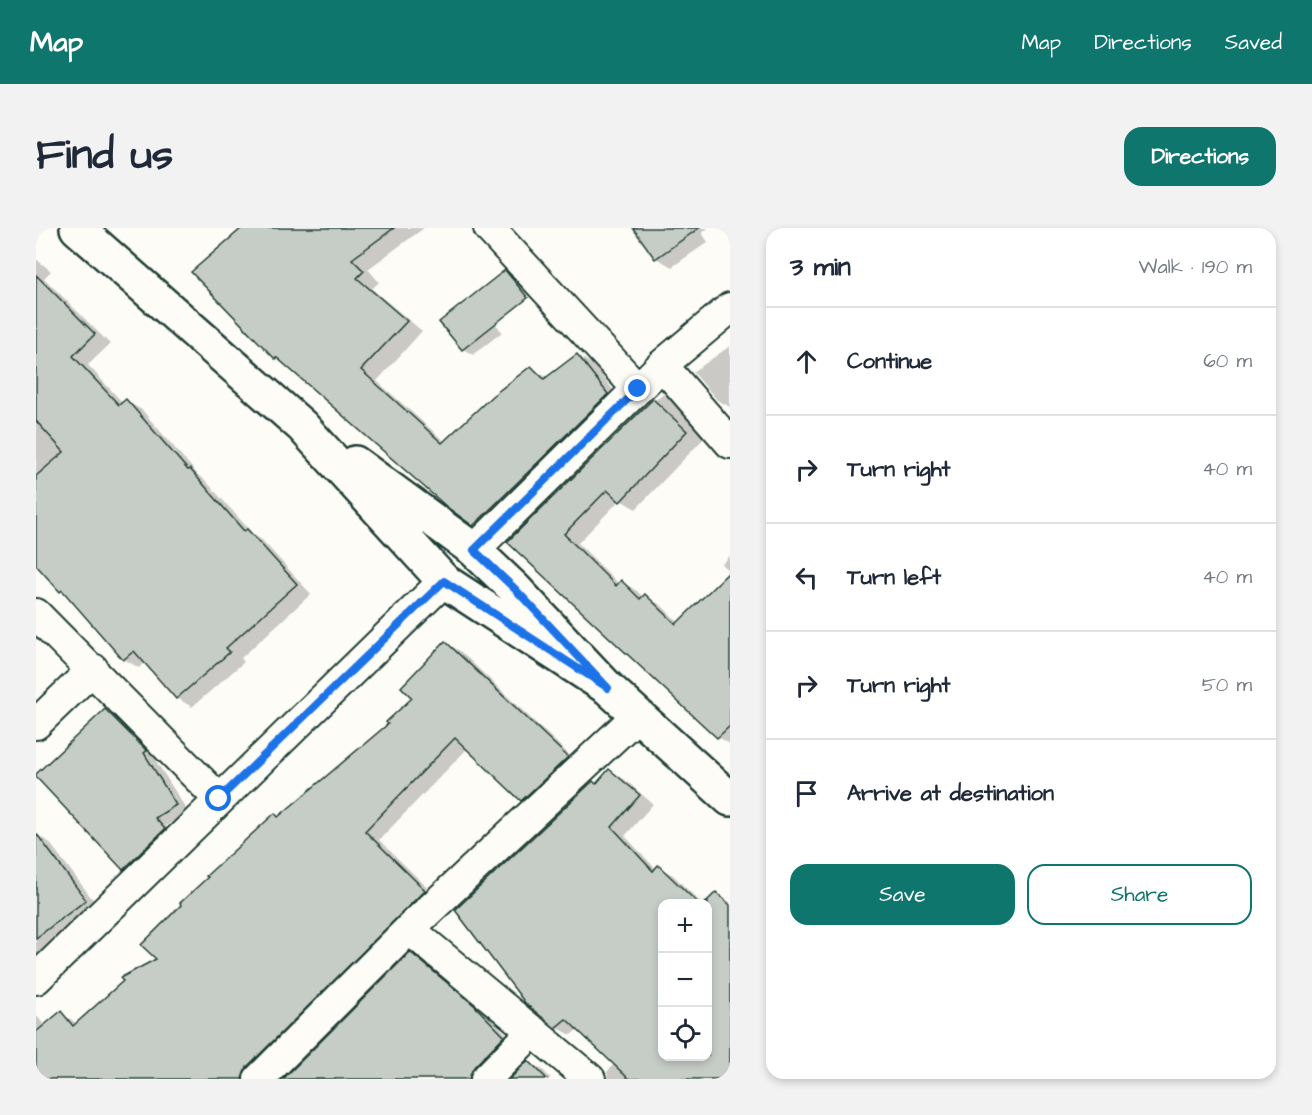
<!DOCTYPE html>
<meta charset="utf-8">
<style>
body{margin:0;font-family:"Architects Daughter",sans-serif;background:#f2f2f3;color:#1f2937}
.controls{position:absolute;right:18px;bottom:18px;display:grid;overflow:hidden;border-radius:12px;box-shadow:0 3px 9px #0003}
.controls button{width:54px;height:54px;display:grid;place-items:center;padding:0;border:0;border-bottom:2px solid #e0e1e3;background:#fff;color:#1f2937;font:30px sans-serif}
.stop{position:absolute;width:18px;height:18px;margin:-14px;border:4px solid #1a73e8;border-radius:50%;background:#fff}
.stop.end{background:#1a73e8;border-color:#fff;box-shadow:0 2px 6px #0008}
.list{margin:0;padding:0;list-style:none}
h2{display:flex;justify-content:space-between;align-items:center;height:78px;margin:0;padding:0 24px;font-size:26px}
h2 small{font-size:20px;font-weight:400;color:#747a83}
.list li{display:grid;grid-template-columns:39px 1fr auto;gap:18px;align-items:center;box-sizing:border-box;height:108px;padding:0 24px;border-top:2px solid #e0e1e3}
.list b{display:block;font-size:22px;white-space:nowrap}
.list em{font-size:20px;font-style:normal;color:#747a83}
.actions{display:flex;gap:12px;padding:18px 24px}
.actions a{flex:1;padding:14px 0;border:2px solid #0f766e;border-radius:18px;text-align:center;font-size:21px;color:#0f766e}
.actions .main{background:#0f766e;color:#fff}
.icon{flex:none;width:33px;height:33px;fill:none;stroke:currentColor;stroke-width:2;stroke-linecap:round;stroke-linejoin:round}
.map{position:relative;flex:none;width:694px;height:851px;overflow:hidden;border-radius:18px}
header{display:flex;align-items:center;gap:36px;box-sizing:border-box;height:84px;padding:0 30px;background:#0f766e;color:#fff}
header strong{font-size:28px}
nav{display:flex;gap:33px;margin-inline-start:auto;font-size:21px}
.intro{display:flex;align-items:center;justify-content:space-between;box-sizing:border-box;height:144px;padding:0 36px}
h1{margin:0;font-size:42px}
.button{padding:15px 27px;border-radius:18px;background:#0f766e;color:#fff;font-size:21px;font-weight:700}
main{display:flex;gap:36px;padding:0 36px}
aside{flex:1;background:#fff;border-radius:18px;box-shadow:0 3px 9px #0003}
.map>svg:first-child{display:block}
</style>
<header>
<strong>Map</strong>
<nav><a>Map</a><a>Directions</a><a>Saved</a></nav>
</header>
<div class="intro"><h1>Find us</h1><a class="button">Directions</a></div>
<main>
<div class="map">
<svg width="694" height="851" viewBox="0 0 694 851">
<rect width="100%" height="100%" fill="#fdfcf7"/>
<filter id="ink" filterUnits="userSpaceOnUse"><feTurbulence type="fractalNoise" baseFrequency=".0167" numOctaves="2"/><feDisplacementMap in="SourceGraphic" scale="12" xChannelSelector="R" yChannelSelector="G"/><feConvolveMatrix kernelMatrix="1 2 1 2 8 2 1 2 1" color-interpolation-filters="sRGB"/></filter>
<g filter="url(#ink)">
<path fill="#0003" d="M209,0h179l-56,41 11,13 -7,7 50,42 -45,50 68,61 86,-74 17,10 29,-23 17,10 30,39 -133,131 -43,-29 -164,-144 -8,-4 -83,-85z
M599,0h73l-6,5 6,9 -36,25 -16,-9z
M0,31l15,12 -7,7 66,66 -22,21 35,38 3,-2 16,9 57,66 6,4 49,55 8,5 49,54 -70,64 3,4 -52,45 -15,-9 -31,-36 -7,6 -15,-9 -55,-63 -9,-5 -24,-28z
M445,77l21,27 -29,23 -10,-6 -22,-27z
M694,118v61l-13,-7 -24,-28z
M627,166l15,9 29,32 -71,74 -16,-9 -42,43 41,41 3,-2 15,9 7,7 2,-2 15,9 18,18 51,-50v171l-12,-7 -209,-195 143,-140z
M694,328v15l-8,-7z
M409,415l15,8 121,115 -44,42 -15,-8 -54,-52 -89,92 60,59 -179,180h-224v-64l9,11 16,-13 17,11 80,-64 117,-145 5,2 110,-93 25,-26z
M70,483l12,7 41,41 -3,2 32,51 -22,14 11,11 -40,39 -13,-7z
M573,543l15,8 29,25 -28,32 31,33 2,-2 15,8 29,29h-40v152h46l-1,-152 9,-10 14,8v177h-122l-1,-7 7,-8 -36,-35 -7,6 -15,-8 41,-242z
M0,606l13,8 51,67 -64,59z
M374,726l15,8 63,53 29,30 -32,34h-199z
M493,834l14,8 8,9h-39z"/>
<path fill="#c6cdc7" stroke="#1f3d34" stroke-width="1.5" d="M206,0h152l-42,31 12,12 -7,7 50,43 -46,49 81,73 50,-47 39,-30 13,13 33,-25 31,40 -135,132 -26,-19 -171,-150 -1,2 -84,-87z
M597,0h66l-44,31z
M469,42l23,28 -66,52 -23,-28z
M0,47l59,59 -22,22 46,49 7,-6 62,71 2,-1 54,62 3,-2 50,55 -71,64 4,4 -54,47 -42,-48 -11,9 -61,-70 -2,2 -24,-27v-89l28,-24 -28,-31z
M617,171l34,32 -67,71 -13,-12 -43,44 52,52 5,-6 19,19 5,-5 31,30 54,-53v155l-13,12 -210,-196z
M409,413l123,116 -47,44 -66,-63 -90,93 60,59 -178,177 -5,12h-206v-47l25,-21 12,15 50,-45 -3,-3 36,-19 -15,-14 40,-40 -1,-2 28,-26 -2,-1 69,-63 3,4 110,-93 -2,-2 26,-24 -11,-11z
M69,481l42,42 -3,2 32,52 -21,13 10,11 -42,41 -87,-93v-3z
M573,541l31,26 -28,32 41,44 5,-6 40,38h-35v153h45v-153h-3l11,-11 14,13v174h-101l-63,-60 -11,9 -29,-24 -71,-94 138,-129 3,3z
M0,605l50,67 -50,38z
M374,724l64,53 30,31 -30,31 -5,12h-186z
M492,832l19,19h-37z"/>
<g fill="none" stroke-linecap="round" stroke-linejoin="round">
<g stroke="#1f3d34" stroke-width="34">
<path id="minor" d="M453,0l149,161
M626,137l68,-57
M438,322l188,-185 68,78
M0,386l183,185
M0,496l57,-55
M0,751l408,-398
M223,851l150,-150
M450,851l47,-48
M554,851l-181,-150 229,-214"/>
</g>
<g stroke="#1f3d34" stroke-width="38">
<path id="tertiary" d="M41,0l225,198 142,155 164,107
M319,235l119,87 41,39 93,99 122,111"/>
</g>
<use href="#minor" stroke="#fdfcf7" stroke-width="30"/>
<use href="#tertiary" stroke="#fdfcf7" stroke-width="33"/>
</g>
</g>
<g fill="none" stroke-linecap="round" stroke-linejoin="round" filter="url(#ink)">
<path stroke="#1a73e8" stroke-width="8" d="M183,571l225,-218 164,107 -93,-99 -41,-39 164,-161"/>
</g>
</svg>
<div class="controls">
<button>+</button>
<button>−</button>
<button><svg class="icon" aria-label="locate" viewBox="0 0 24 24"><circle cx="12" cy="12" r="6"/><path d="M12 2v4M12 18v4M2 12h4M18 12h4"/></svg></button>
</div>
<div class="stop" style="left:183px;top:571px"></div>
<div class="stop end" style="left:602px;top:161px"></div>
</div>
<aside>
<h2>3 min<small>Walk · 190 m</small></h2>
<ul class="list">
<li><svg class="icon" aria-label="ahead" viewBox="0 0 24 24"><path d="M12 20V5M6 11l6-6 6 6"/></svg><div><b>Continue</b></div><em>60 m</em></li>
<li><svg class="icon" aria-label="right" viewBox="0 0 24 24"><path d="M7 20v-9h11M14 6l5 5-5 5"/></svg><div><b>Turn right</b></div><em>40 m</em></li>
<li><svg class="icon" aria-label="left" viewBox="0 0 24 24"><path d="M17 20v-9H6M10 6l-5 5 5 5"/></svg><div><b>Turn left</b></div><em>40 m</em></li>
<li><svg class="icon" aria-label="right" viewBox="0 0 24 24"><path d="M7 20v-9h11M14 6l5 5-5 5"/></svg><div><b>Turn right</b></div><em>50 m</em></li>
<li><svg class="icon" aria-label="arrive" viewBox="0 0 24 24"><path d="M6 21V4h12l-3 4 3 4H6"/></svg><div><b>Arrive at destination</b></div></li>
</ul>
<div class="actions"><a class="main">Save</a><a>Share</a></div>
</aside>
</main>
